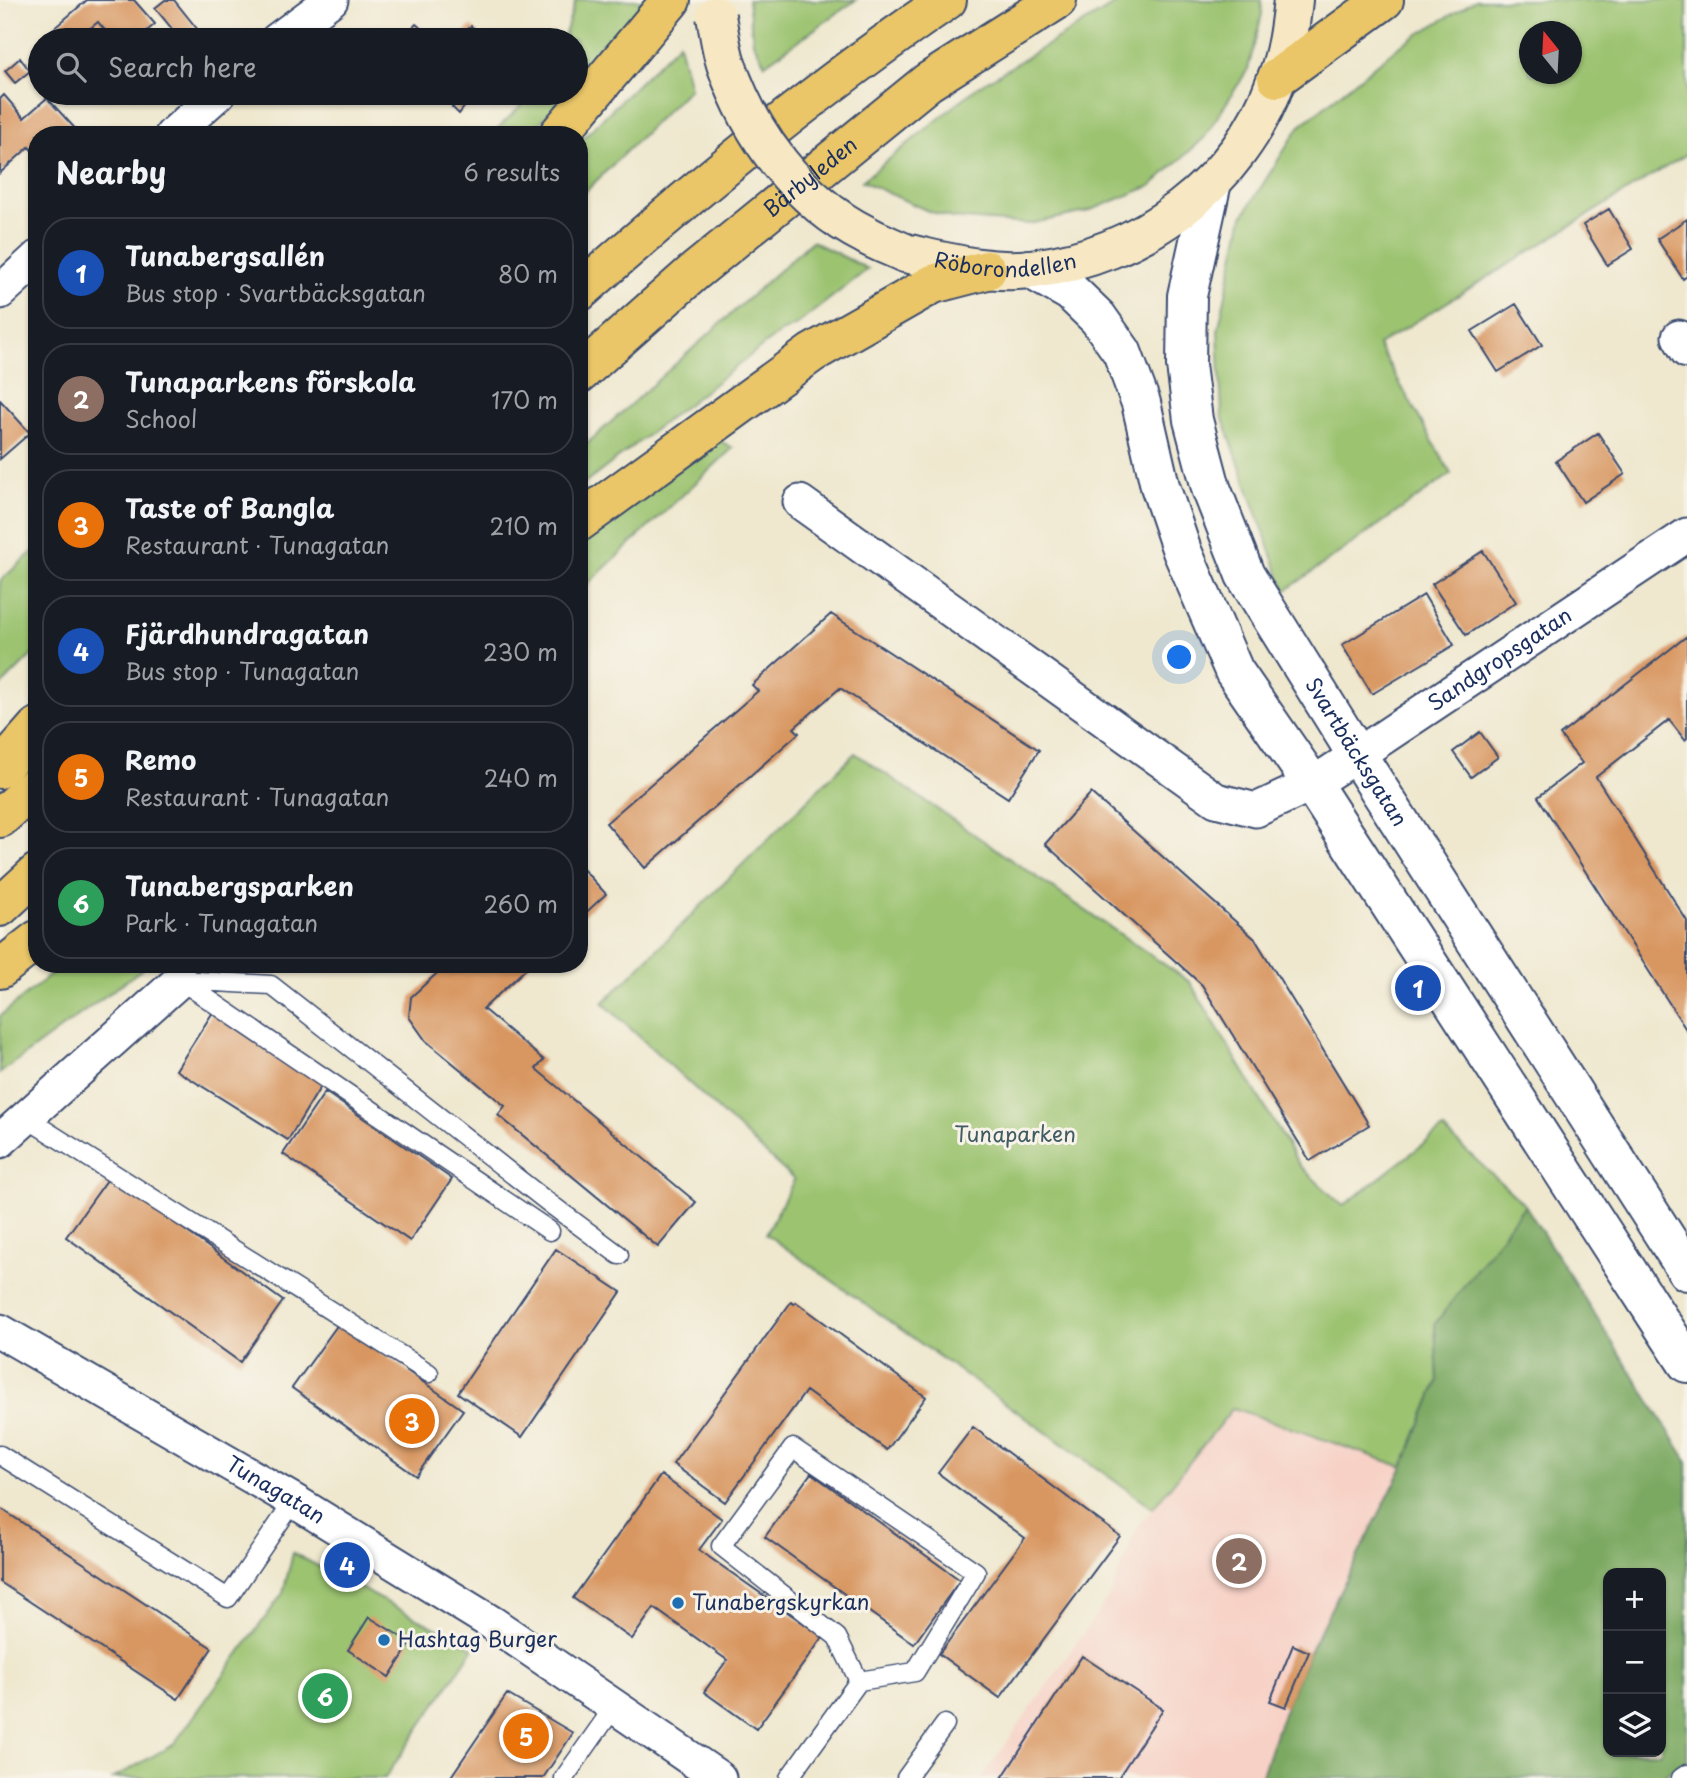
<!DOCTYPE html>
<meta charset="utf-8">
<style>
body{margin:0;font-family:"Playpen Sans",sans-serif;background:#242831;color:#f1f3f6}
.controls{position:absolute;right:21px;bottom:21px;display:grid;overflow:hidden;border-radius:14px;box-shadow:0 2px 5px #0004}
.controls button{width:63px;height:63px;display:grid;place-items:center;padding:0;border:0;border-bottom:2px solid #363941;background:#171b24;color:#f1f3f6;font:35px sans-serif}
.compass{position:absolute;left:1519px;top:21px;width:63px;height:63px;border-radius:50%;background:#171b24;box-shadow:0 2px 5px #0004;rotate:342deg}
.you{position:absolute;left:1180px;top:658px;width:24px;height:24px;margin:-18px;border:5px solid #fff;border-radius:50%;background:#1a73e8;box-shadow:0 0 0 10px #1a73e833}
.badge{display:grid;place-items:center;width:46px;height:46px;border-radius:50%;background:#ea580c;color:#fff;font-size:23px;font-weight:700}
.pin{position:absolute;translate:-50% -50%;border:4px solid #fff;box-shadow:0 2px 7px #0006}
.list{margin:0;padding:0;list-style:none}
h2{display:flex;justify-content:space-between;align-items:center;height:91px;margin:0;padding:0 28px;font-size:30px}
h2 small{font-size:23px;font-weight:400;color:#9ea1a6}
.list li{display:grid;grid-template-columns:46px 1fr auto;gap:21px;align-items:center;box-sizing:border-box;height:112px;margin:0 14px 14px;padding:0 14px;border:2px solid #363941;border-radius:28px}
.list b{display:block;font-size:26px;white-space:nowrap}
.list p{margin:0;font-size:23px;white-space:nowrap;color:#9ea1a6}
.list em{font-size:23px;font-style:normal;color:#9ea1a6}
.icon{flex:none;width:38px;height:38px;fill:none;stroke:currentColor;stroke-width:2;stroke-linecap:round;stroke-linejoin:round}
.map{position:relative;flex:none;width:1687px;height:1778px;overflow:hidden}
.search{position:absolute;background:#171b24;box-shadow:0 2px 5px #0004;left:28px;top:28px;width:560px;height:77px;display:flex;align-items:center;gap:18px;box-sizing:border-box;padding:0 24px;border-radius:38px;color:#9ea1a6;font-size:26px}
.panel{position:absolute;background:#171b24;box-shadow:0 2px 5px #0004;left:28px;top:126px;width:560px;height:847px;border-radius:28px}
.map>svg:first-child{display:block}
</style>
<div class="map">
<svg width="1687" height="1778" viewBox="0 0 1687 1778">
<rect width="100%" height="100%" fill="#f7f3e8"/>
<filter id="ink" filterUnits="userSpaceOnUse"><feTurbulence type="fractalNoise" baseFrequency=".0143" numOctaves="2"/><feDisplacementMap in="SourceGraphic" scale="14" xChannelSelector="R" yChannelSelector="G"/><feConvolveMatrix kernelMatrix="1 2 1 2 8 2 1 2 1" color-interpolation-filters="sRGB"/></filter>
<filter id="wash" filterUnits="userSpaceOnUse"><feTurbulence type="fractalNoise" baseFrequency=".00686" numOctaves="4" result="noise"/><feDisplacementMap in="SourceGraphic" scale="28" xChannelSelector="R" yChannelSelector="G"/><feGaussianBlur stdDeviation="1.57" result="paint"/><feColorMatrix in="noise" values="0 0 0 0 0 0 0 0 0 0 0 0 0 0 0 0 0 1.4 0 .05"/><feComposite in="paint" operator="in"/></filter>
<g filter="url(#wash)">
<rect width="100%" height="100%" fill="#efe8cf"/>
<path fill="#f7d1c6" d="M1233,1408l170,59 -94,185 -29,69 -19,57h-279l129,-184 26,-66z"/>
<path fill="#9bc36f" stroke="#5b7966" stroke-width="2" fill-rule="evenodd" d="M576,0h69l-62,84 -7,4v-48h-13z
M748,0h108l-91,64 -12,-22z
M1122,0h139l1,14 -14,55 -44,69 -53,48 -65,26 -57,12 -77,-6 -24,-7 -66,-30 117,-95z
M1476,0h211v154l-309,191 73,129 -166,117 -63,-175 -4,-85 25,-115 56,-89 100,-81zM1530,32h42v42h-42z
M679,43l11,45 -111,110v-56z
M534,93h34l-40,42h-37z
M812,241l56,28 -73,57 -14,6 -202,156v-37z
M717,439l16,9 -154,144v-46z
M37,548v102l-37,37v-106z
M855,753l335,229 110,184 43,40 100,-77 82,76 -90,119 3,57 -35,86 -170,-59 -80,100 -387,-274 28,-54 -191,-177z
M64,964h85l-149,109v-57z
M293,1553l181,95 -89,130h-271l60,-34 109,-151z"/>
<path fill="#7ca962" stroke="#4c6c60" stroke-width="2" fill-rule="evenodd" d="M1525,1205l162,255v299l-26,19h-400l19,-57 29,-69 94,-185 35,-86 -3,-57zM1608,1573h53v179h-53z"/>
<g id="blocks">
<path fill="#d89661" d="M87,0h47l21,24 -18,16h-24l-15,-18 -22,18h-15l-9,-10z
M165,0h9l24,30 -13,10h-4l-26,-32z
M416,24l18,16h-50l11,-11 8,8z
M471,26l15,14h-30z
M20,58l10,13 -15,12 -10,-12z
M453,93h30l-4,5 -5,-4 -15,20 -7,-7 8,-8z
M4,95l20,23 23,-20 34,37h-44v21l-8,-9 -29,26v-74z
M1609,209l24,40 -26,16 -24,-40z
M1687,219v57l-4,3 -26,-40z
M1516,304l26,41 -44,27 -26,-41z
M0,400l30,33 -30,26z
M1598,433l27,41 -42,28 -27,-41z
M1483,551l33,51 -50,33 -34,-51z
M1424,595l30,50 -82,49 -30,-49z
M831,614l208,136 -31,48 -168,-110 -46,40 5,5 -154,135 -39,-45 152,-132 -6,-6z
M1687,636v102l-2,2 -16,-20 -73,57 91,144v110l-149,-234 44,-34 -22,-28z
M1480,732l18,25 -27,20 -18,-25z
M1091,793l164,146 114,186 -59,36 -108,-176 -157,-141z
M579,865l27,29 -27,25z
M447,964h84l-48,45 61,51 -8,9 160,133 -38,45 -160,-132 7,-9 -79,-65 -17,-24 2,-20z
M213,1012l111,69 -36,59 -112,-70z
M325,1092l127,87 -42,62 -127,-87z
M110,1176l173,125 -43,61 -174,-125z
M556,1249l65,43 -99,145 -64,-44z
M791,1302l3,2 2,-2 130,95 -39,53 -81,-59 -81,111 -52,-38z
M339,1323l124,87 -47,66 -124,-88z
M973,1427l147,109 -120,162 -61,-44 86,-116 -87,-65z
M811,1473l149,107 -46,64 -149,-107z
M661,1475l61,44 -23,31 124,87 -67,92 -52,-37 23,-32 -73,-52 -22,31 -59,-41z
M0,1508l212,140 -34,51 -178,-117z
M369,1617l42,26 -22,34 -41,-27z
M1293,1645l16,7 -23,55 -16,-6z
M1082,1656l81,53 -45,69h-116z
M507,1694l66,39 -30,45h-93z"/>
</g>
</g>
<g filter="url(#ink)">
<use href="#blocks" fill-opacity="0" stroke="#3b4b6f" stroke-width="2"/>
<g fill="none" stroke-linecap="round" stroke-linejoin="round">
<g stroke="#3b4b6f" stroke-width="21">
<path id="service" d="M180,980l91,5 278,218 70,52
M180,980l370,251
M26,1118l403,255
M0,1455l228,143 66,-97
M564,1778l50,-71
M789,1778l70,-97 56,-9 61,-100 -183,-124 -72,98 116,91 22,44
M906,1778l39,-54
M1681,1778l6,-4"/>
</g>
<g stroke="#3b4b6f" stroke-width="37">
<g id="minor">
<path d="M277,40l54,-40"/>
<path d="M172,135l47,-42"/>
<path d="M0,292l37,-34"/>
<path d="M1679,337l8,14"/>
<path id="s1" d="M800,502l416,298 40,10 56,-26 45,-29 330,-220"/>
<path d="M0,1141l180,-161"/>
<path id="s2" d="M0,1331l294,170 198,122 227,155"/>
</g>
</g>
<g stroke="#3b4b6f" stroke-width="42">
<g id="tertiary">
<path id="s3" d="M1212,182l-25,114 -1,69 7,55 18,68 34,87 112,180 330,516"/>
<path d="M1030,269l41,23 27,26 24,34 19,51 19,83 22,65 52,120 78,113 375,579"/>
</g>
</g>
<g stroke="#3b4b6f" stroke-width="42">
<g id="secondary">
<path id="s4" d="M905,253c41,9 83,21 126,16 110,-12 209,-86 246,-191 10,-25 13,-52 16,-78"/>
</g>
</g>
<g stroke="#3b4b6f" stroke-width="42">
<g id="primary">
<path d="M1277,78l107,-78"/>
<path d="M558,135l113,-135"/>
<path d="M579,292c117,-104 239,-204 368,-292"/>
<path id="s5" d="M579,374l114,-101 235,-191 129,-82"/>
<path d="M579,522l233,-169 121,-69 54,-14"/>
<path d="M0,769l37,-42"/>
<path d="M0,818l37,-33"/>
<path d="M0,907l37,-34"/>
<path d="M0,969l37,-29"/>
</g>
</g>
<use href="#service" stroke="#fff" stroke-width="18"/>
<use href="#minor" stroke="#fff" stroke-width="33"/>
<use href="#tertiary" stroke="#fff" stroke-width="38"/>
<use href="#secondary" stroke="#f7e8c3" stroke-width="38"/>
<use href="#primary" stroke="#eac669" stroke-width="38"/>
<g stroke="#3b4b6f" stroke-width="42" stroke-linecap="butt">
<path id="secondary-bridge" d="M716,16c3,16 5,33 10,48 24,70 72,137 140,171 12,7 26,12 39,18"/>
</g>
<use href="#secondary-bridge" stroke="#f7e8c3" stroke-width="38"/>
</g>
</g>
<g fill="#1f6fb2" stroke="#f7f3e8" stroke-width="2.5">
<circle cx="678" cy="1603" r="7"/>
<circle cx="384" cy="1640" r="7"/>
</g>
<g text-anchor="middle" stroke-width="6" stroke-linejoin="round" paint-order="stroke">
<g font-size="21" fill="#1b2f5e" stroke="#f7f3e8">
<text dy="7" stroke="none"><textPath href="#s5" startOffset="304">Bärbyleden</textPath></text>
<text dy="7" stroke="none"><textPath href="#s4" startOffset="102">Röborondellen</textPath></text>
<text dy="7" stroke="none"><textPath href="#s1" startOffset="840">Sandgropsgatan</textPath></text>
<text dy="7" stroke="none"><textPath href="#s3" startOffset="614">Svartbäcksgatan</textPath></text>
<text dy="7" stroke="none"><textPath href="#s2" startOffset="318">Tunagatan</textPath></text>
</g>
<g font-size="21" fill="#415b63" stroke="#f7f3e8">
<text x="1015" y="1142">Tunaparken</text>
</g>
<g font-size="21" fill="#1b2f5e" stroke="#f7f3e8" text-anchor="start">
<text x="692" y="1610">Tunabergskyrkan</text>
<text x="398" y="1647">Hashtag Burger</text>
</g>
</g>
</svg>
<div class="controls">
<button>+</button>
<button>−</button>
<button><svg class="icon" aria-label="layers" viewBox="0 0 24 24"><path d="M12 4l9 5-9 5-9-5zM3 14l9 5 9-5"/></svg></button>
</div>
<svg class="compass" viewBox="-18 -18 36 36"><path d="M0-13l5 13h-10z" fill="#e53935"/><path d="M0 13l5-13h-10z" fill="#9ea1a6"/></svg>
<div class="you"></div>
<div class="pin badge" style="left:1418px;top:988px;background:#1a4fb4">1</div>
<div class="pin badge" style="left:1239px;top:1561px;background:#8d6e63">2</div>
<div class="pin badge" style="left:412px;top:1421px;background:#e8710a">3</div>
<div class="pin badge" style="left:347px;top:1565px;background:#1a4fb4">4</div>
<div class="pin badge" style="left:526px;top:1736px;background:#e8710a">5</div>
<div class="pin badge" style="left:325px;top:1696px;background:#2e9e5b">6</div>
<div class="search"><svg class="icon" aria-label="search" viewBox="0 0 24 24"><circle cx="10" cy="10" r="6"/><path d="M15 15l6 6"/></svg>Search here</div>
<section class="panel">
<h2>Nearby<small>6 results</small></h2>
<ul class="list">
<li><span class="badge" style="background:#1a4fb4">1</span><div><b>Tunabergsallén</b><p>Bus stop · Svartbäcksgatan</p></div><em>80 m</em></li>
<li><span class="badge" style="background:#8d6e63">2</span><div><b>Tunaparkens förskola</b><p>School</p></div><em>170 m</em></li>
<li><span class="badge" style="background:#e8710a">3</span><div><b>Taste of Bangla</b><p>Restaurant · Tunagatan</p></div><em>210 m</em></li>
<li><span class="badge" style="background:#1a4fb4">4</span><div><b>Fjärdhundragatan</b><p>Bus stop · Tunagatan</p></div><em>230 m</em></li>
<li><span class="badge" style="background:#e8710a">5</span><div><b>Remo</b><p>Restaurant · Tunagatan</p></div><em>240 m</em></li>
<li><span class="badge" style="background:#2e9e5b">6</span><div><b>Tunabergsparken</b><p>Park · Tunagatan</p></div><em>260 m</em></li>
</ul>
</section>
</div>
